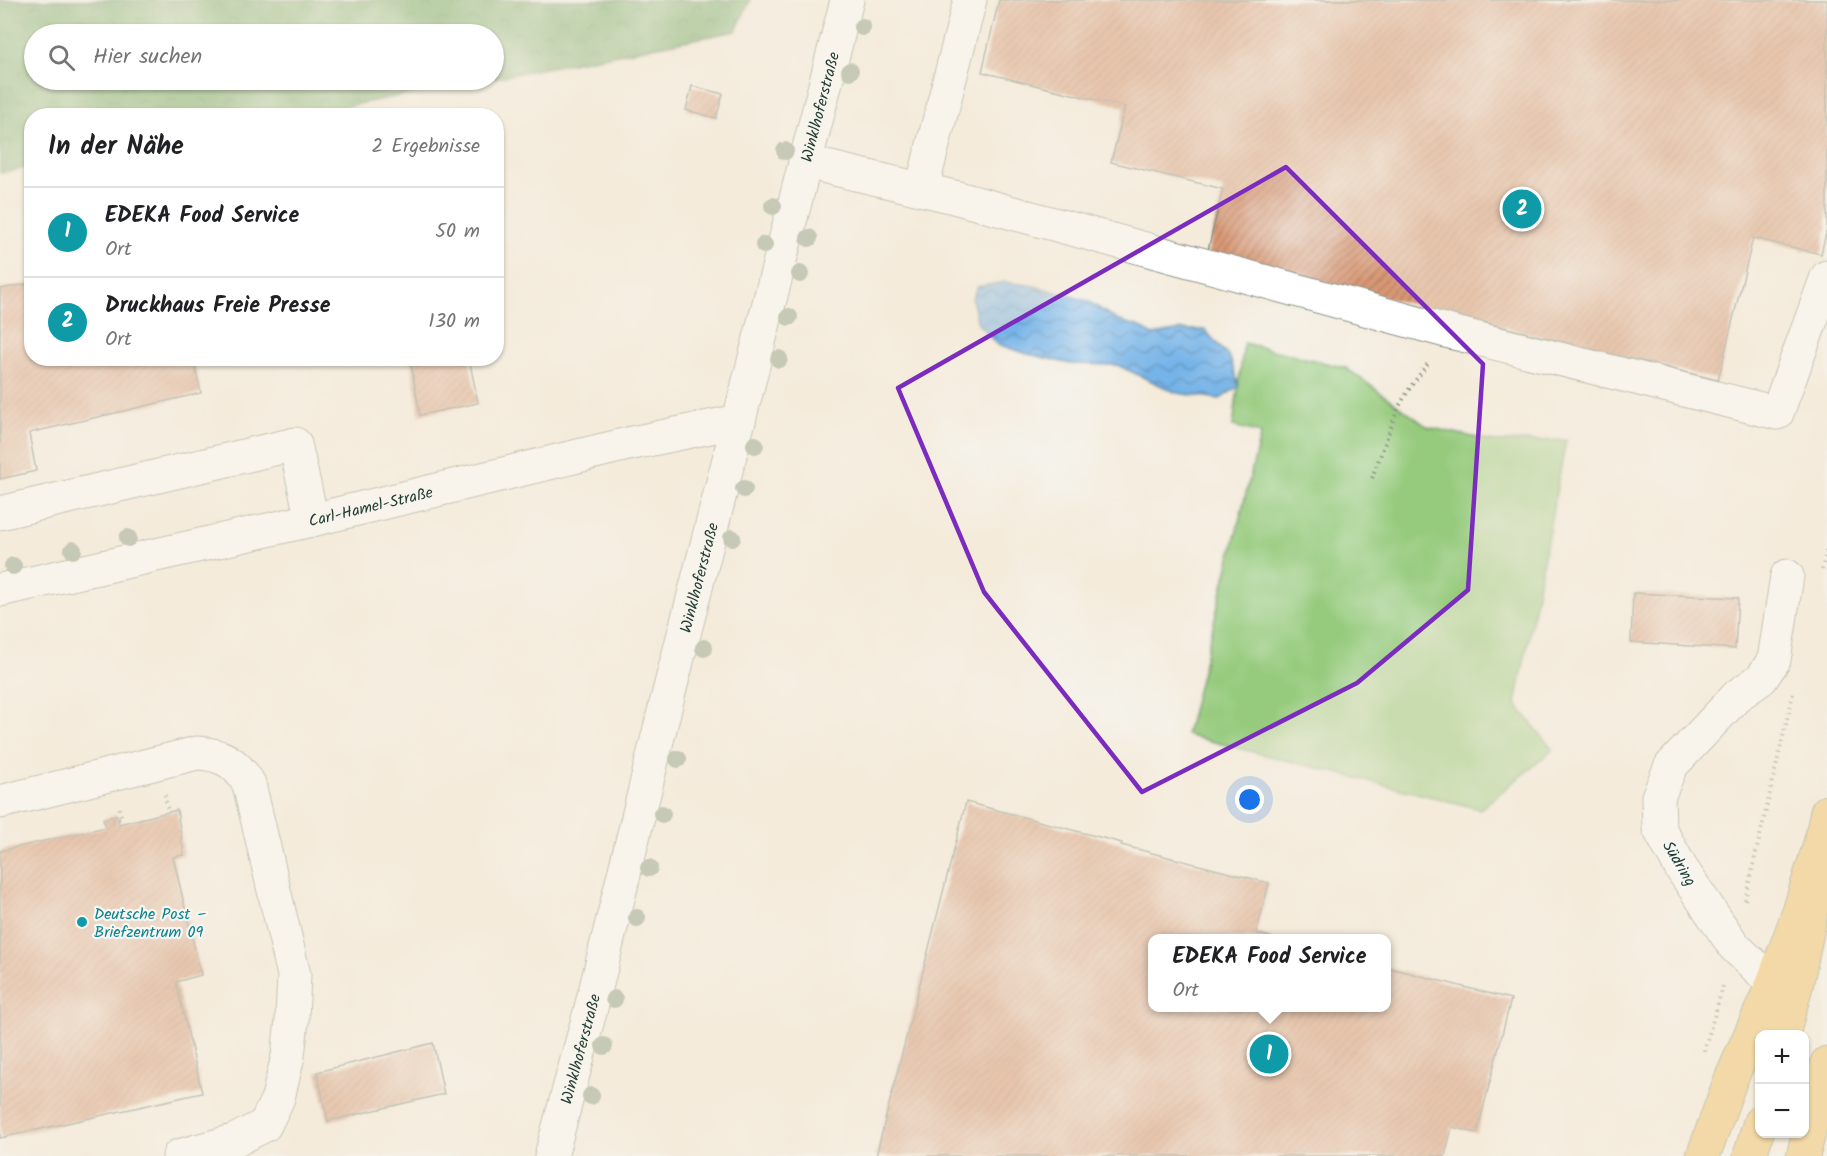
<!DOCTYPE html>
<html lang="de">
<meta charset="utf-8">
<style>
body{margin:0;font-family:Kalam,sans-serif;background:#f6f6f6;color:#202124}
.controls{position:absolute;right:18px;bottom:18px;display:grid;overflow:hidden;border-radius:12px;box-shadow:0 2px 4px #0004}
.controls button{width:54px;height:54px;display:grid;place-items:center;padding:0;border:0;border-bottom:2px solid #e0e0e0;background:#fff;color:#202124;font:30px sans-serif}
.you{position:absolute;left:1250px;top:800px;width:21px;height:21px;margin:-15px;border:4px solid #fff;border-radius:50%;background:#1a73e8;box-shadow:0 0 0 9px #1a73e833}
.badge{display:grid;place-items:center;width:39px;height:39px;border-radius:50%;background:#0b8043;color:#fff;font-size:20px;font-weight:700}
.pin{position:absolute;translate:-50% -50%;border:3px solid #fff;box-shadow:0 2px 6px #0006}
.popup{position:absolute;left:1148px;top:934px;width:243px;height:78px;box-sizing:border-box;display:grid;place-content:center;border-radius:12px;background:#fff;filter:drop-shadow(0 2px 4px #0005);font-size:20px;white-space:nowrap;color:#757577}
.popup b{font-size:22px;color:#202124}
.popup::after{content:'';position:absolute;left:50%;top:100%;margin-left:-12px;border:12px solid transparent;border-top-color:#fff}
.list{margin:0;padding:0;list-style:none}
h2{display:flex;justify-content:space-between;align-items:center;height:78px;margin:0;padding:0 24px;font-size:26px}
h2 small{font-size:20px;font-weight:400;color:#757577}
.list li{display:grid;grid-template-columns:39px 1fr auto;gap:18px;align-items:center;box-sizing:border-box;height:90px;padding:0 24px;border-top:2px solid #e0e0e0}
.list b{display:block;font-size:22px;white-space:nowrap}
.list p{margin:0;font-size:20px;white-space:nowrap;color:#757577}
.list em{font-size:20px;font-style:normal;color:#757577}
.icon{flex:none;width:33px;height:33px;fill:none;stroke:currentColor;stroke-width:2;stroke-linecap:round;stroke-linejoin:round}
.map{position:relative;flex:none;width:1827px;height:1156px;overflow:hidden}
.search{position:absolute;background:#fff;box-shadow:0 2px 4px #0004;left:24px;top:24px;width:480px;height:66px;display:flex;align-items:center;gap:15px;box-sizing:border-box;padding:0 21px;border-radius:33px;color:#757577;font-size:22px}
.panel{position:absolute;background:#fff;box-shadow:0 2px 4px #0004;left:24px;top:108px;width:480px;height:258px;border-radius:24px}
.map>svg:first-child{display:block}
</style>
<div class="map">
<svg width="1827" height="1156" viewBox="0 0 1827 1156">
<defs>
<pattern id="forest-crowns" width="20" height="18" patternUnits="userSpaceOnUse" patternTransform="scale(1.5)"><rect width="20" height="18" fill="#78af6c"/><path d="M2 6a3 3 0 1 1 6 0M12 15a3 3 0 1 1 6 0" fill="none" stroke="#62905a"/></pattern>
<pattern id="water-waves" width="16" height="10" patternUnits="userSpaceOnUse" patternTransform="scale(1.5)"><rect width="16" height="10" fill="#75b3e8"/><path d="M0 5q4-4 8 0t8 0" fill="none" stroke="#5f93bd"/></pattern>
<pattern id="building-hatch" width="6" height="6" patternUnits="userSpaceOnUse" patternTransform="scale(1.5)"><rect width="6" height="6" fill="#d99875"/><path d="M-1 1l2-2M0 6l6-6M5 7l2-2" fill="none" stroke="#af7d61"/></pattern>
</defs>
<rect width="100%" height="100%" fill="#f6f6f2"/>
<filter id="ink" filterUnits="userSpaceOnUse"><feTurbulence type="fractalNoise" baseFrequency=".0167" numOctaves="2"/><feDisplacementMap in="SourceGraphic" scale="12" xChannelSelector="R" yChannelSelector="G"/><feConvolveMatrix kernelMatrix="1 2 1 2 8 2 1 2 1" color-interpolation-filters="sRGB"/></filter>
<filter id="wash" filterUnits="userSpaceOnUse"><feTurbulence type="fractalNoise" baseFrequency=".008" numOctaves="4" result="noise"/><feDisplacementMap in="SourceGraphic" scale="24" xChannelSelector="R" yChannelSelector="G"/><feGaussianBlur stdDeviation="1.35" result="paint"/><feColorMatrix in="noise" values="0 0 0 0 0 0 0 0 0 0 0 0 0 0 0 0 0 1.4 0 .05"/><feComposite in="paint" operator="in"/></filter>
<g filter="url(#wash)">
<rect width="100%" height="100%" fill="#f4ebdb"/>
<path fill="#96cb7d" stroke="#5a8458" stroke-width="1.5" d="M1244,343l102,25 82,59 67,15 71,-2 -50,264 37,46 -73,59 -294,-74 75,-302 -28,-7z"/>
<path fill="url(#forest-crowns)" stroke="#4c7650" stroke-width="1.5" d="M0,0h750l-14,31 -242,47v-44h-460v46h452l-186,35 -268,1 -1,51 -31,6z"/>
<path fill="url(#water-waves)" stroke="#4a788e" stroke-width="1.5" d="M1005,282l30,4 53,15 29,19 23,7 13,8 28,-5h24l25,28 9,28 -19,13 -43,-6 -60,-28 -46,-1 -43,-10 -31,-10 -19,-20 -6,-25 5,-12z"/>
<g id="blocks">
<path fill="url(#building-hatch)" d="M999,0h828v229l-6,25 -68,-16 -35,142 -511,-126 16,-65 -112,-27 14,-55 -143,-35z
M692,86l31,8 -7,24 -30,-8z
M32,283v75h161l8,35 -172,40 7,38 -36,8v-190z
M410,358h59l9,45 -58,12z
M1633,593l105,5 -3,51 -104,-7z
M966,802l156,41 -1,2 148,38 -13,50 17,5h-121v70h234v-41l125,32 -34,134 -25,-6 -7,29h-569z
M177,810l7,45 -11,2 28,118 -25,7 26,111 -202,45v-287l106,-24 -3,-8 14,-4 2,9z
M433,1043l11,51 -116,27 -11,-49z"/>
</g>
</g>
<g filter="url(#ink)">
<use href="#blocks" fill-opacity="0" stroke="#8a9488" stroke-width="1.5"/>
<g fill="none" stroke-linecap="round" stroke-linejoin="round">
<g stroke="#8a9488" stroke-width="35">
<g id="minor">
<path d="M805,162l149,35 496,135 327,81 50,-136"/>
<path d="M922,188l48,-188"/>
<path d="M0,513l295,-69 17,76"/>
<path id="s1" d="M0,590l312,-70 316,-76 111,-23"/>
<path d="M0,802l197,-49c25,1 39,9 52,31l45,191 -2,45 -4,36 -10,42 -13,27 -31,16 -55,15"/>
<path d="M1773,983l-39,-37 -53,-78 -22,-40 -1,-31 13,-31 67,-71 23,-16 13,-19 13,-84"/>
<path id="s2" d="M551,1156l39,-144 77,-312 180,-700"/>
</g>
</g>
<g stroke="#8a9488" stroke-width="35">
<path id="major" d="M1703,1156l28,-77 42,-96 26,-71 21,-68 7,-32
M1803,1156l24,-93"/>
</g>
<g stroke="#8a9488" stroke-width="35">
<path id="highway" d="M1783,1034l13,-48 16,-79 8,-63
M1750,1156l10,-34"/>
</g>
<path stroke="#8a9488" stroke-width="4" stroke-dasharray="1.5 4.5" stroke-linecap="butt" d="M1372,478l26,-70 13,-22 19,-25
M1822,570l5,-23
M165,795l3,17
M113,825l-1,-5 10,-2 -3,-11
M1745,900l48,-206
M1704,1051l20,-68"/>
<use href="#minor" stroke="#fff" stroke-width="33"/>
<use href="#major" stroke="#f0c469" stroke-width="33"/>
<use href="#highway" stroke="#f0c469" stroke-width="33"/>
</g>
<g fill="#8f9f89">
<circle cx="862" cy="27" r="9"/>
<circle cx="850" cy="71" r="9"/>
<circle cx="785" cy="151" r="9"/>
<circle cx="773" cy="206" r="9"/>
<circle cx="809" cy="238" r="9"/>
<circle cx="764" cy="245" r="9"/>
<circle cx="800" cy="274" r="9"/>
<circle cx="789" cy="317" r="9"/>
<circle cx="779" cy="359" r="9"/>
<circle cx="755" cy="445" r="9"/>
<circle cx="744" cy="489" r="9"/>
<circle cx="128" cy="538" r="9"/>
<circle cx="732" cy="538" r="9"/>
<circle cx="73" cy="550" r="9"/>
<circle cx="13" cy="566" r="9"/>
<circle cx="704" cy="648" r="9"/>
<circle cx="678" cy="759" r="9"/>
<circle cx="662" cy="814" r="9"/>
<circle cx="649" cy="868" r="9"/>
<circle cx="637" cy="918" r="9"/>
<circle cx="614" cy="999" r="9"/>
<circle cx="604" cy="1046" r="9"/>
<circle cx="591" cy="1096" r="9"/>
</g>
</g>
<path d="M0 0H1827V1156H0ZM1286,167l197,197 -15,226 -111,93 -215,109 -158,-200 -86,-204z" fill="#f4ebdb" fill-opacity=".55" fill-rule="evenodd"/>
<path fill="none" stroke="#7b2cbf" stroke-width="4.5" stroke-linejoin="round" d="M1286,167l197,197 -15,226 -111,93 -215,109 -158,-200 -86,-204z"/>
<circle fill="#0f9aa8" stroke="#f6f6f2" stroke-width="2" cx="82" cy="922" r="6"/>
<g text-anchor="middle" stroke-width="4.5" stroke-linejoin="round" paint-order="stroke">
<g font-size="16" fill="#1f3d34" stroke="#f6f6f2">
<text dy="6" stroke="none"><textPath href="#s2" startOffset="1083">Winklhoferstraße</textPath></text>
<text dy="6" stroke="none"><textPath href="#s1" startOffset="380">Carl-Hamel-Straße</textPath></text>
<text dy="6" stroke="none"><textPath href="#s2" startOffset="597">Winklhoferstraße</textPath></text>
<text transform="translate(1680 863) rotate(59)" y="6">Südring</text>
<text dy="6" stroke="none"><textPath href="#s2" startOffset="111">Winklhoferstraße</textPath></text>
</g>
<g font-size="16" fill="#0d838f" stroke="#f6f6f2" text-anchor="start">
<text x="94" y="919">Deutsche Post –<tspan x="94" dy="18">Briefzentrum 09</tspan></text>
</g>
</g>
</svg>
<div class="controls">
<button>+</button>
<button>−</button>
</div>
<div class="you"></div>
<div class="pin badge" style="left:1269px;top:1054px;background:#0f9aa8">1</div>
<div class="popup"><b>EDEKA Food Service</b>Ort</div>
<div class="pin badge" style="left:1522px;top:209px;background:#0f9aa8">2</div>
<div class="search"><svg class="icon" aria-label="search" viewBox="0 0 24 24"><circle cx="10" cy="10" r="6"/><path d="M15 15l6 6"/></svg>Hier suchen</div>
<section class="panel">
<h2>In der Nähe<small>2 Ergebnisse</small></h2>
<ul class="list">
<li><span class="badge" style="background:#0f9aa8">1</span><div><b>EDEKA Food Service</b><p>Ort</p></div><em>50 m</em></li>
<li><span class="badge" style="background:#0f9aa8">2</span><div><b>Druckhaus Freie Presse</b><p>Ort</p></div><em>130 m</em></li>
</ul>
</section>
</div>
